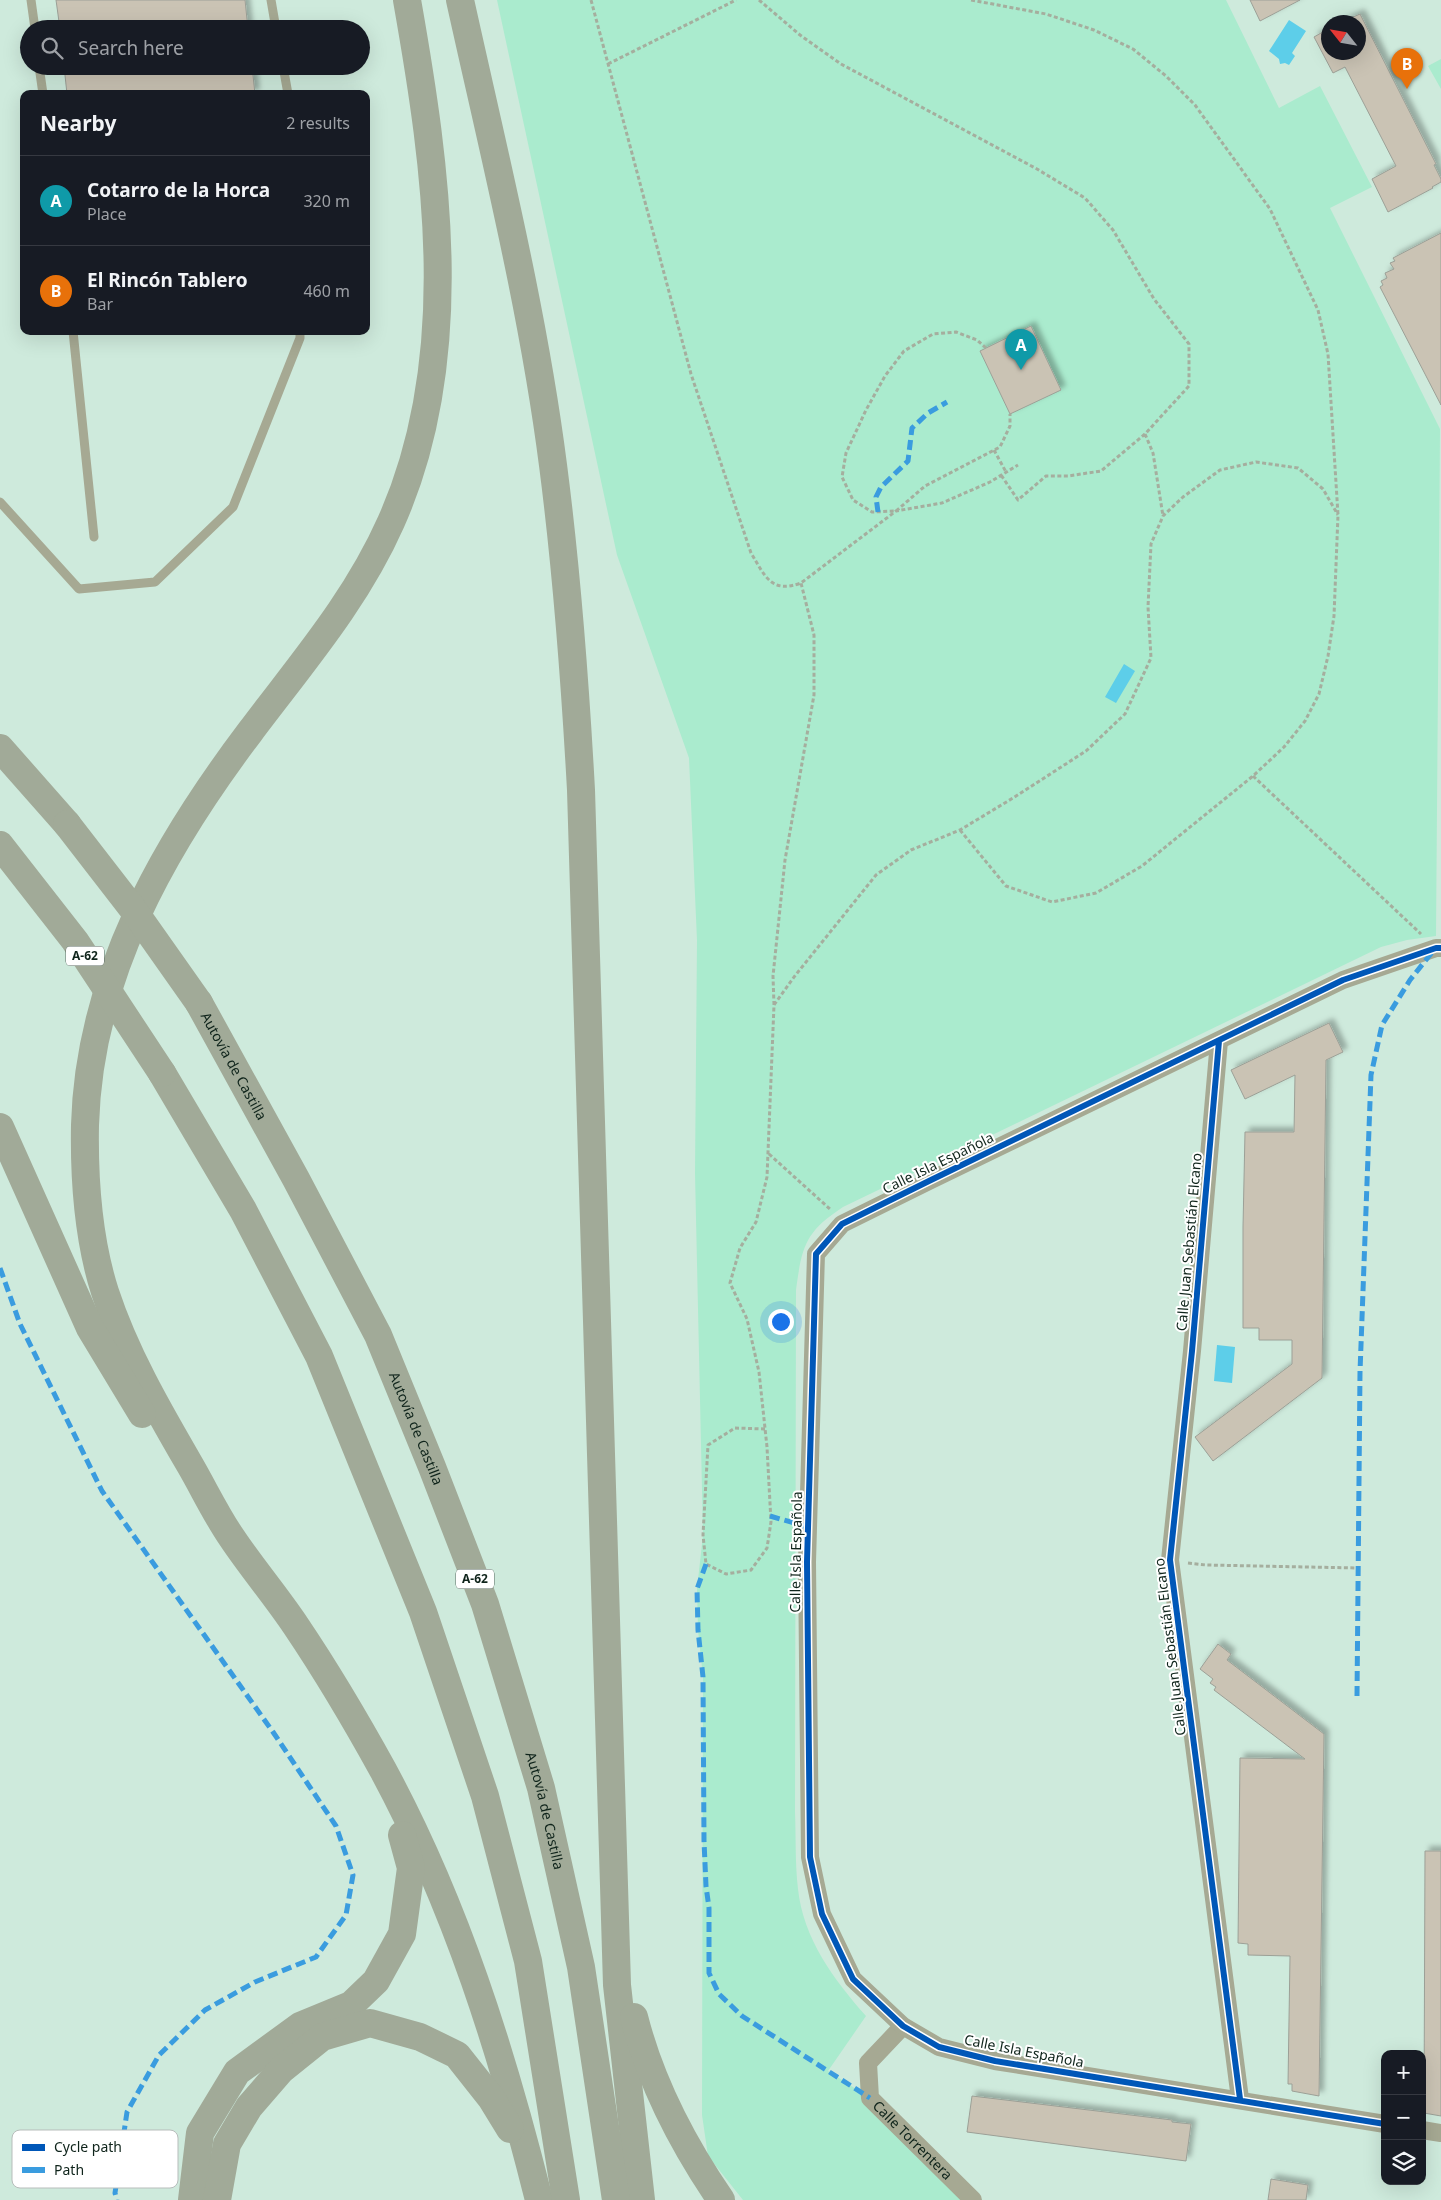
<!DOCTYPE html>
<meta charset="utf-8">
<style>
body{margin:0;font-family:"Noto Sans",sans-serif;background:#20242c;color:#f1f3f6}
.controls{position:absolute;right:15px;bottom:15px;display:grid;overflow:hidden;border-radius:10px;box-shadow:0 5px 20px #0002}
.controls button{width:45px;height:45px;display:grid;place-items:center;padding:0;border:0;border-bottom:1px solid #363941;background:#171b24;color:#f1f3f6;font:25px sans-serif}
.compass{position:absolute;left:1321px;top:15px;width:45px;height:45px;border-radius:50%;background:#171b24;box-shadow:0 5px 20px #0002;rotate:301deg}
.you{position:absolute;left:780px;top:1321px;width:18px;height:18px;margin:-12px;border:4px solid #fff;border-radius:50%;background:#1a73e8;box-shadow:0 0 0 8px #1a73e833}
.badge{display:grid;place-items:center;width:32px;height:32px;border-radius:50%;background:#a9b5b2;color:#fff;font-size:16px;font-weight:700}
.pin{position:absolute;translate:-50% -41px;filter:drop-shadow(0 1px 2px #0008)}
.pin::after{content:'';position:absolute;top:26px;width:18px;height:15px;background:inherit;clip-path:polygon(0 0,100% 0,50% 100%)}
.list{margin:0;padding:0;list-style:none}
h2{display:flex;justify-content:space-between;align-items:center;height:65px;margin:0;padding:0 20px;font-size:21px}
h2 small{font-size:16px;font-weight:400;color:#9ea1a6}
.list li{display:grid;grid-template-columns:32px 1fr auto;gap:15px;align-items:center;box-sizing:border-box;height:90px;padding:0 20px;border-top:1px solid #363941}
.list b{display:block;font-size:19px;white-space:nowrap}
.list p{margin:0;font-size:16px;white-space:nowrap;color:#9ea1a6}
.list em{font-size:16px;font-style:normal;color:#9ea1a6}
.icon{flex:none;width:28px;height:28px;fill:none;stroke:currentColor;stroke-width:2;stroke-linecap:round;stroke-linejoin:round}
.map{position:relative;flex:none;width:1441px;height:2200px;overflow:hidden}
.search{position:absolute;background:#171b24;box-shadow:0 5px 20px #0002;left:20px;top:20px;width:350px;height:55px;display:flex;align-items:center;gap:12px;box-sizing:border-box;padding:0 18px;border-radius:28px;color:#9ea1a6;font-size:19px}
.panel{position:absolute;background:#171b24;box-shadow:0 5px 20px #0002;left:20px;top:90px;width:350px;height:245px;border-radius:10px}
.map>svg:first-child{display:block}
</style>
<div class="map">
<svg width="1441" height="2200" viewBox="0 0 1441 2200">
<defs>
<filter id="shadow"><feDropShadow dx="4.5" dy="-4.5" stdDeviation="2.5" flood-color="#0004"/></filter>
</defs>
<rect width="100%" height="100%" fill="#ceeadc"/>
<path fill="#aaebce" d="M497,0h729l53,108 41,-22 52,101 -42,21 110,221 -4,507 -29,4 -26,7 -538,260c-38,25 -41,39 -47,83l-1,522c1,25 0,51 3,77 5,49 36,91 68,127l-38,55 42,27 110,102h-237l-35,-44 -6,-41 1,-438 -5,-47 -1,-41 6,-54 -8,-362 2,-233 -8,-182 -72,-203z
M1441,59v30l-13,-23z"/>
<path fill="#5dcee9" d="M1289,20l17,11 -14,22 3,3 -6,9 -4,-2 -5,1 -1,-5 -10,-8z
M1124,664l11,7 -19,32 -11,-6z
M1217,1345l18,2 -3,36 -18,-2z"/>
<path fill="#cac3b4" stroke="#9ca097" filter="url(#shadow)" d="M56,0h189l3,29h-188z
M1250,0h50l-40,21z
M1360,14l76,150 -2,1 7,14v3l-9,5 1,1 -45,24 -16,-33 24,-13 -51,-99 -12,6 -19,-36 14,-8v23h30v-30h-16z
M64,66h188l3,28h-188z
M1441,233v172l-61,-118 3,-2 -2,-4 6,-3 -2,-5 9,-4 -4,-6 5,-2 -2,-3z
M1031,326l30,64 -51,24 -30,-63z
M1329,1023l14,29 -17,8 -4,318 -109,83 -18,-24 97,-73v-24h-33v-12h-16v-101l2,-95h49l1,-57 -50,24 -14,-29z
M1218,1644l13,10 -4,6 97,74 -5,362 -27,-5v-7h-4l2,-128 -42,-1v-11l-10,-1 2,-185 65,1 -91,-69 2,-3 -6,-4 3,-4 -13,-10z
M1425,1851h16v265l-17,-3z
M972,2096l200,24v2l19,2 -5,37 -219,-29z
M1271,2179l37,6 -2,15h-38z"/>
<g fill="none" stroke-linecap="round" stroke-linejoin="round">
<path stroke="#a5ae9e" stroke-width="3" stroke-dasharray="4 2.5" stroke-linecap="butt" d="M591,0l100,374 60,179c14,23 20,41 50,30l95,-72 46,-8 48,-21 28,-17
M759,0l41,35 41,29 196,105 48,29 28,32 41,69 35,45v42l-44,48 -44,37 -33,5h-22l-28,24 -17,-25
M608,64l128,-64
M986,348l-9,-8 -21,-8 -23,2 -29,17 -19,25 -19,34 -20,43 -4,24 11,23 19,12 24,-1 29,-25 75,-39 10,-21v-12
M1145,434l8,19 10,63
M994,450l12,22
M1253,776l168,158
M960,830l46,56 46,16 44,-9 46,-27 111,-90 31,-29 21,-26 14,-27 9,-38 6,-40 4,-101 -10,-161 -10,-44 -48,-101 -75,-104 -29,-29 -33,-27 -39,-19 -48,-16 -75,-14
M774,1005l-1,-29 12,-116 29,-165v-60l-13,-52
M769,1154l62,56
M765,1429l-30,-1 -27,17 -5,90 3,29 20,10 25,-4 16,-22 4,-26 -4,-75 -8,-75 -12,-53 -17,-36 10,-35 16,-26 11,-45 7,-172 20,-28 82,-102 35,-25 49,-20 53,-32 73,-47 39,-37 26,-56 -3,-51 3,-63 12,-28 20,-19 37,-27 36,-8 42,6 25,21 15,26
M1188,1563l18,2 153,3"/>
<path stroke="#a6a993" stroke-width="9" d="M31,0l4,29
M271,0l5,29
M39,66l4,28
M283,66l5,28
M73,331l21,206
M0,502l79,87 76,-7 78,-75 67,-169v-7"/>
<g stroke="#a6a993" stroke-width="18">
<path d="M1219,1041l-27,310 -22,209 70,539"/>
<path id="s1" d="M903,2026l-35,37 2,35 103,102"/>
<path d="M1385,2124l-390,-63 -56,-14 -36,-21 -50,-47 -31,-65 -12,-57 -3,-295 9,-308 26,-30 89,-44 412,-200 93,-32h5"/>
<path d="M1422,2130l19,3"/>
</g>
<g stroke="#a1aa98" stroke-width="28">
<path d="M407,0c30,170 57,359 -16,522 -35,79 -90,142 -141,210 -87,115 -161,245 -165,393 -1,56 3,114 20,167 20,61 53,118 85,173 14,24 26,50 42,73 20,30 44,58 64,88 31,46 60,95 87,144 73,135 119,282 156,430"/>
<path d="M460,0c34,154 73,309 93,465 14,108 22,216 28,325l36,1195 24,215"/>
<path d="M0,748l67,76"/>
<path id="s2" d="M199,1003l97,176 82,156 54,132 53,137 56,184 40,179 35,233"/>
<path d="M162,1073l81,137 76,146 104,256 62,184 43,165 38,239"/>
<path d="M0,1127l90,201 52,86"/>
<path d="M634,2017c17,67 48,126 87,183"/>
<path d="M192,2200l8,-67 37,-61 63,-46 51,-21 25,-24 26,-47 9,-66 -9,-33"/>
<path d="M217,2200l10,-56 22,-37 32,-37 41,-33 48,-14 50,14 37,18 34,43 19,31"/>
</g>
<path stroke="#a1aa98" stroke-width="28" d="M67,824l65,84 67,95
M0,845l75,96 87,132"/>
<path stroke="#3a9cdf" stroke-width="5" stroke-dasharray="10 5" stroke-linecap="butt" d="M878,512l-2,-15 5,-10 27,-26 4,-33 16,-15 19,-11
M0,1268l20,56 82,167 171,241 63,94 17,49 -7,40 -30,42 -61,25 -50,28 -46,45 -32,57 -12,81 2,7
M770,1516l38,11
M706,1564l-9,25 1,41 5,47 1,164 2,45 3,22v65l10,21 23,22 128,82
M1357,1696l3,-324 11,-297 11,-50 28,-45 23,-29"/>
<g stroke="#fff" stroke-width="9">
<path id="cycleway" d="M1219,1041l-27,310 -22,209 70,539
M1385,2124l-390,-63 -56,-14 -36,-21 -50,-47 -31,-65 -12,-57 -3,-295 9,-308 26,-30 89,-44 412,-200 93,-32h5"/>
</g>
<use href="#cycleway" stroke="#0057b8" stroke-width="6"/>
</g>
<g text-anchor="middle" stroke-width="4" stroke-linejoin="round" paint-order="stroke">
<g fill="#fff" stroke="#57665f" stroke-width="1">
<rect x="66" y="946.5" width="38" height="19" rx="4"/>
<rect x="456" y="1569.5" width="38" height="19" rx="4"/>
</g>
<g font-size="12" font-weight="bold" fill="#0f241b">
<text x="85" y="960">A-62</text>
<text x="475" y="1583">A-62</text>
</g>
<g font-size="14" fill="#0f241b" stroke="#fff">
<text dy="5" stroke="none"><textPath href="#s2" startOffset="72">Autovía de Castilla</textPath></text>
<text transform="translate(938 1163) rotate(-26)" y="5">Calle Isla Española</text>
<text transform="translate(1189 1242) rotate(-85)" y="5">Calle Juan Sebastián Elcano</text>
<text dy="5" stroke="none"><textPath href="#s2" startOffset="478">Autovía de Castilla</textPath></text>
<text transform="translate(796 1552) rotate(-89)" y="5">Calle Isla Española</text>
<text transform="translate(1170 1647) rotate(-97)" y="5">Calle Juan Sebastián Elcano</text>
<text dy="5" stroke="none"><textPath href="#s2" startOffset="882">Autovía de Castilla</textPath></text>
<text transform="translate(1024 2051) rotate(11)" y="5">Calle Isla Española</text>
<text dy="5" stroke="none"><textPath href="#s1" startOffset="146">Calle Torrentera</textPath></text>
</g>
</g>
<rect x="12" y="2130" width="166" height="58" rx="8" fill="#fff" stroke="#b7bdbb" stroke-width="1"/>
<rect x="22" y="2144" width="23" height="7" fill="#0057b8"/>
<rect x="22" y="2167" width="23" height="6" fill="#3a9cdf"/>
<g font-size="14" fill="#0f241b">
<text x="54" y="2152">Cycle path</text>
<text x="54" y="2175">Path</text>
</g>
</svg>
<div class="controls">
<button>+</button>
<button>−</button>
<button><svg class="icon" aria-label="layers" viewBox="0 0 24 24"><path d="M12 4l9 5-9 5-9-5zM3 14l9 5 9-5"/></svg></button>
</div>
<svg class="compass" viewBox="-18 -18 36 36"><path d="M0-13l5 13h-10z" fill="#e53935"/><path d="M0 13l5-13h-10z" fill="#9ea1a6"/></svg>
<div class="you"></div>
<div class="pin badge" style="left:1021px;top:370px;background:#0f9aa8">A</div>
<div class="pin badge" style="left:1407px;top:89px;background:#e8710a">B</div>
<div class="search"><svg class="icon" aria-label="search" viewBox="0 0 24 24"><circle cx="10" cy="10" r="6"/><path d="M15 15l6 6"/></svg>Search here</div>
<section class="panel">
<h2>Nearby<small>2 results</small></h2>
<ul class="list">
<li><span class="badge" style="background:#0f9aa8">A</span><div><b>Cotarro de la Horca</b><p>Place</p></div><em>320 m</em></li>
<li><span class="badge" style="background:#e8710a">B</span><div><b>El Rincón Tablero</b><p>Bar</p></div><em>460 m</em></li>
</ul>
</section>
</div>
